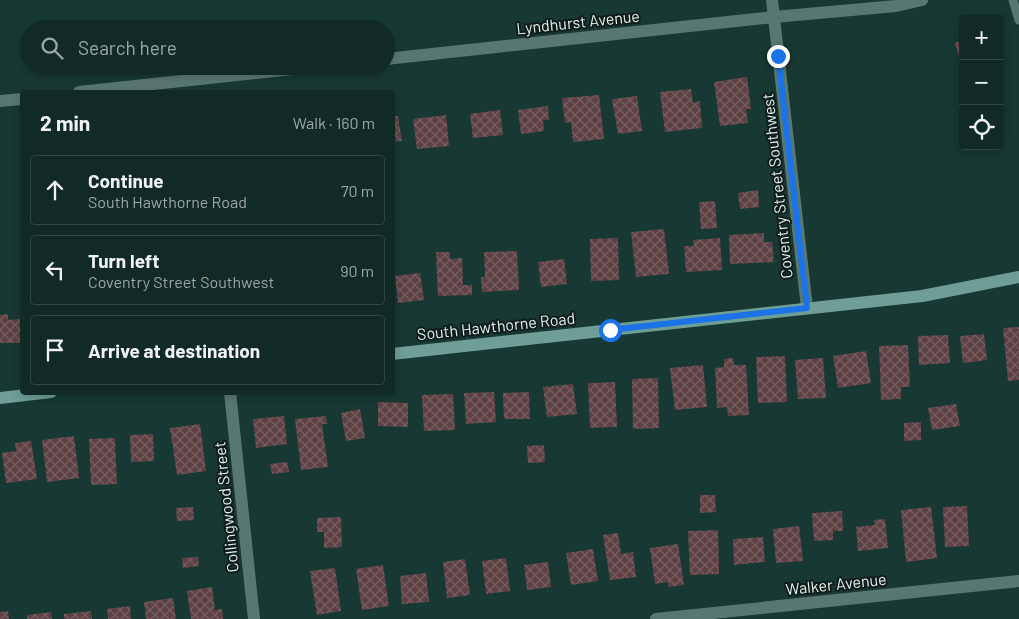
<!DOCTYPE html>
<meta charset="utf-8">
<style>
body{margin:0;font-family:Barlow,sans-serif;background:#1e3632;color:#f1f3f6}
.controls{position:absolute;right:15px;top:15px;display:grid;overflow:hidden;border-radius:5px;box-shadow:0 2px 8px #0003}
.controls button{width:45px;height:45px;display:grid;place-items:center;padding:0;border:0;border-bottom:1px solid #304643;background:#112a26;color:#f1f3f6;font:25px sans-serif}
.stop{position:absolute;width:15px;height:15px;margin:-11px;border:4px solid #1a73e8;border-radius:50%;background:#fff}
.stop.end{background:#1a73e8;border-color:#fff;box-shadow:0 1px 5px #0008}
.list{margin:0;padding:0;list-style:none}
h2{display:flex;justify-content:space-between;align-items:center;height:65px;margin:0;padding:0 20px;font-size:21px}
h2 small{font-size:16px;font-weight:400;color:#9ca7a7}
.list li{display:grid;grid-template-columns:32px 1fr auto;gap:15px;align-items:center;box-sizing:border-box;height:70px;margin:0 10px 10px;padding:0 10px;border:1px solid #304643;border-radius:5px}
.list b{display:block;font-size:19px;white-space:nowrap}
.list p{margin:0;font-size:16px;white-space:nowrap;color:#9ca7a7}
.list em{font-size:16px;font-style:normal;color:#9ca7a7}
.icon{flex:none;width:28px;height:28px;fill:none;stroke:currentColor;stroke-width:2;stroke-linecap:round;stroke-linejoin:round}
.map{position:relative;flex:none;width:1019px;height:619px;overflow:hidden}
.search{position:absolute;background:#112a26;box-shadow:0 2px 8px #0003;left:20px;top:20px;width:375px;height:55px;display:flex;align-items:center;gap:12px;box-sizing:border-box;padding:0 18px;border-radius:28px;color:#9ca7a7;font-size:19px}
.panel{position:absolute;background:#112a26;box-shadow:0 2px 8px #0003;left:20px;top:90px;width:375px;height:305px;border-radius:5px}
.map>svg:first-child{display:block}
</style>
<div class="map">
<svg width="1019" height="619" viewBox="0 0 1019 619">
<defs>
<pattern id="building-cross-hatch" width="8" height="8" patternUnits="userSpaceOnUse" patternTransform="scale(1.25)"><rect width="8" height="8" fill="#5e4145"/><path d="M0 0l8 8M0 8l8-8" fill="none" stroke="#755d60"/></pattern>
</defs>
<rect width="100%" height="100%" fill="#173833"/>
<path fill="url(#building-cross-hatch)" d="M963,40v28h-1l-7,-25z
M747,77l4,32h-5l2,14 -28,3 -6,-44z
M691,89l2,14 7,-2 2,27 -37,4 -5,-40z
M599,95l5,44 -31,3 -2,-20 -6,1 -3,-25z
M637,96l5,35 -24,3 -6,-35z
M548,106l1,14h-6l1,11 -23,3 -3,-24z
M500,110l3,25 -30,3 -3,-24z
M446,115l3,31 -32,3 -4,-30z
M392,116h6l4,25 -10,1z
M758,190l1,17 -19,2 -2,-16z
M715,201l2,27 -16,1 -2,-27z
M664,229l5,45 -33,3 -5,-45z
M764,233v9h8l2,20 -44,2 -1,-29z
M618,238l1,42 -28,1 -1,-42z
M720,238l2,32 -36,2 -2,-26h10l-1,-6z
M517,251l2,39 -37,2 -1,-15h4l-1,-25z
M436,252h14v7l12,-1 1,27h9v10l-34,1z
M564,259l3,25 -26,3 -3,-25z
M420,273l4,27 -26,3 -3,-27z
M8,314v6l12,-1 1,24h-21v-28z
M1019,327v53l-11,1 -5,-53z
M984,334l3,26 -24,3 -3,-27z
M948,335l2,28 -31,2 -1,-29z
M908,345l2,42h-9v12l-20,1 -2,-54z
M866,351l5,32 -33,5 -5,-32z
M785,356l2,46 -29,1 -2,-46z
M733,358l1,7h12l3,50 -21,1 -1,-9 -10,1 -2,-40 9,-1v-8z
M823,358l3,40 -28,1 -3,-39z
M703,365l4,42 -32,3 -5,-42z
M658,378l1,50 -26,1 -1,-50z
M615,382l2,45 -27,1 -2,-45z
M573,384l4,30 -30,3 -4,-30z
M494,392l2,30 -30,2 -2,-31z
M529,392l1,27h-26l-1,-26z
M453,394l2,36 -31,1 -2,-36z
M378,402l30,1v24l-30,-1z
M956,404l4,22 -28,4 -4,-22z
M360,409l5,29 -19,3 -5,-28z
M284,416l3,28 -31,4 -3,-29z
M326,416l1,8h-5l6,43 -27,3 -6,-51z
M921,422v18l-17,1v-18z
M200,424l6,47 -29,4 -7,-47z
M153,434l1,27 -23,1 -1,-27z
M74,436l5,42 -32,4 -5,-42z
M115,438l2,46 -26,1 -2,-46z
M31,441l6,38 -31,4 -4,-30 14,-2 -1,-8z
M544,445l1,17 -17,1 -1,-17z
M287,462l2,10 -17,2 -2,-10z
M700,495h15l1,17 -16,1z
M967,506l2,40 -24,1 -2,-40z
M193,507l1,13 -17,1 -1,-13z
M931,507l6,51 -31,4 -5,-52z
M842,511l1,20h-10v9l-19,1 -2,-28z
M341,517l1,30 -18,1v-16h-7v-14z
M885,519l3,29 -30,3 -2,-24 19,-2 -1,-5z
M799,526l4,35 -27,2 -3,-34z
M718,530l1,44 -29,1 -2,-44z
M618,533l3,21 12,-2 3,25 -26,3 -7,-45z
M763,537l2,25 -31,3 -1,-26z
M678,544l6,41 -16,2v-5l-13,2 -5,-36z
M593,549l5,32 -27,4 -5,-32z
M198,557l1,9 -16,2 -1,-10z
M506,558l4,33 -24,3 -4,-33z
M465,559l5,36 -23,3 -4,-36z
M548,562l3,25 -24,3 -3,-25z
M383,565l6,41 -27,4 -6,-41z
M335,568l6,43 -24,4 -7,-44z
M426,573l3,29 -27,2 -2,-28z
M212,587l3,23 7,-1 1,10h-32l-4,-28z
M173,598l3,21h-30l-2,-17z
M130,606l1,13h-23l-1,-10z
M8,611l1,8h-9v-7z
M91,611l1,8h-28v-5z
M51,612l1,7h-25v-4z"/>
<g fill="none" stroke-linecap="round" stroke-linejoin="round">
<path stroke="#597772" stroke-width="9" d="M1013,0l6,20"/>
<path stroke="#597772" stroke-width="12" d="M772,0l35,308
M386,59l388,-42 122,-11 26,-6
M79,92l242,-26
M0,101l22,-2
M230,392l24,227
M656,619l363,-38"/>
<path stroke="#6e9e96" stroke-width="12" d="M392,354l530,-58 97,-19
M0,398l51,-6"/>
</g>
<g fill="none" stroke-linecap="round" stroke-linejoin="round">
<path stroke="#1a73e8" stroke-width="6" d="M610,330l197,-22 -29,-252"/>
</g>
<g text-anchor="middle" stroke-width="4" stroke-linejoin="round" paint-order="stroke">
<g font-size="16" fill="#e0f2ee" stroke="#0f1c1a">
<text transform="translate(578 22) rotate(-6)" y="6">Lyndhurst Avenue</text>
<text transform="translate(777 186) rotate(-96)" y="6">Coventry Street Southwest</text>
<text transform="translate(496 326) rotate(-6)" y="6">South Hawthorne Road</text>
<text transform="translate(226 507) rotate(-96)" y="6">Collingwood Street</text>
<text transform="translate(836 584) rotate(-6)" y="6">Walker Avenue</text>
</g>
</g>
</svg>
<div class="controls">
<button>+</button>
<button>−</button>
<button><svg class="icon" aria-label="locate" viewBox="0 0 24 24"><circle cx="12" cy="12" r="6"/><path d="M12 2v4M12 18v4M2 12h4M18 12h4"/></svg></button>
</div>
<div class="stop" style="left:610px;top:330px"></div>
<div class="stop end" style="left:778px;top:56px"></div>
<div class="search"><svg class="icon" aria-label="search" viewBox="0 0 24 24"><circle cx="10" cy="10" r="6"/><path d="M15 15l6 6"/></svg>Search here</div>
<section class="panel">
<h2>2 min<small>Walk · 160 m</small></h2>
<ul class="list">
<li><svg class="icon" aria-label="ahead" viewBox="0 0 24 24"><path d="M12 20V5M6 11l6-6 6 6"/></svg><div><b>Continue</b><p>South Hawthorne Road</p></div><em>70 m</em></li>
<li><svg class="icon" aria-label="left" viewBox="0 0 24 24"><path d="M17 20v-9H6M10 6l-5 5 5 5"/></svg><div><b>Turn left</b><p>Coventry Street Southwest</p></div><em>90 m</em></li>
<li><svg class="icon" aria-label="arrive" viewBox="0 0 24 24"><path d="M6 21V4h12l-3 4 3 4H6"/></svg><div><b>Arrive at destination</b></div></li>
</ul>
</section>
</div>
